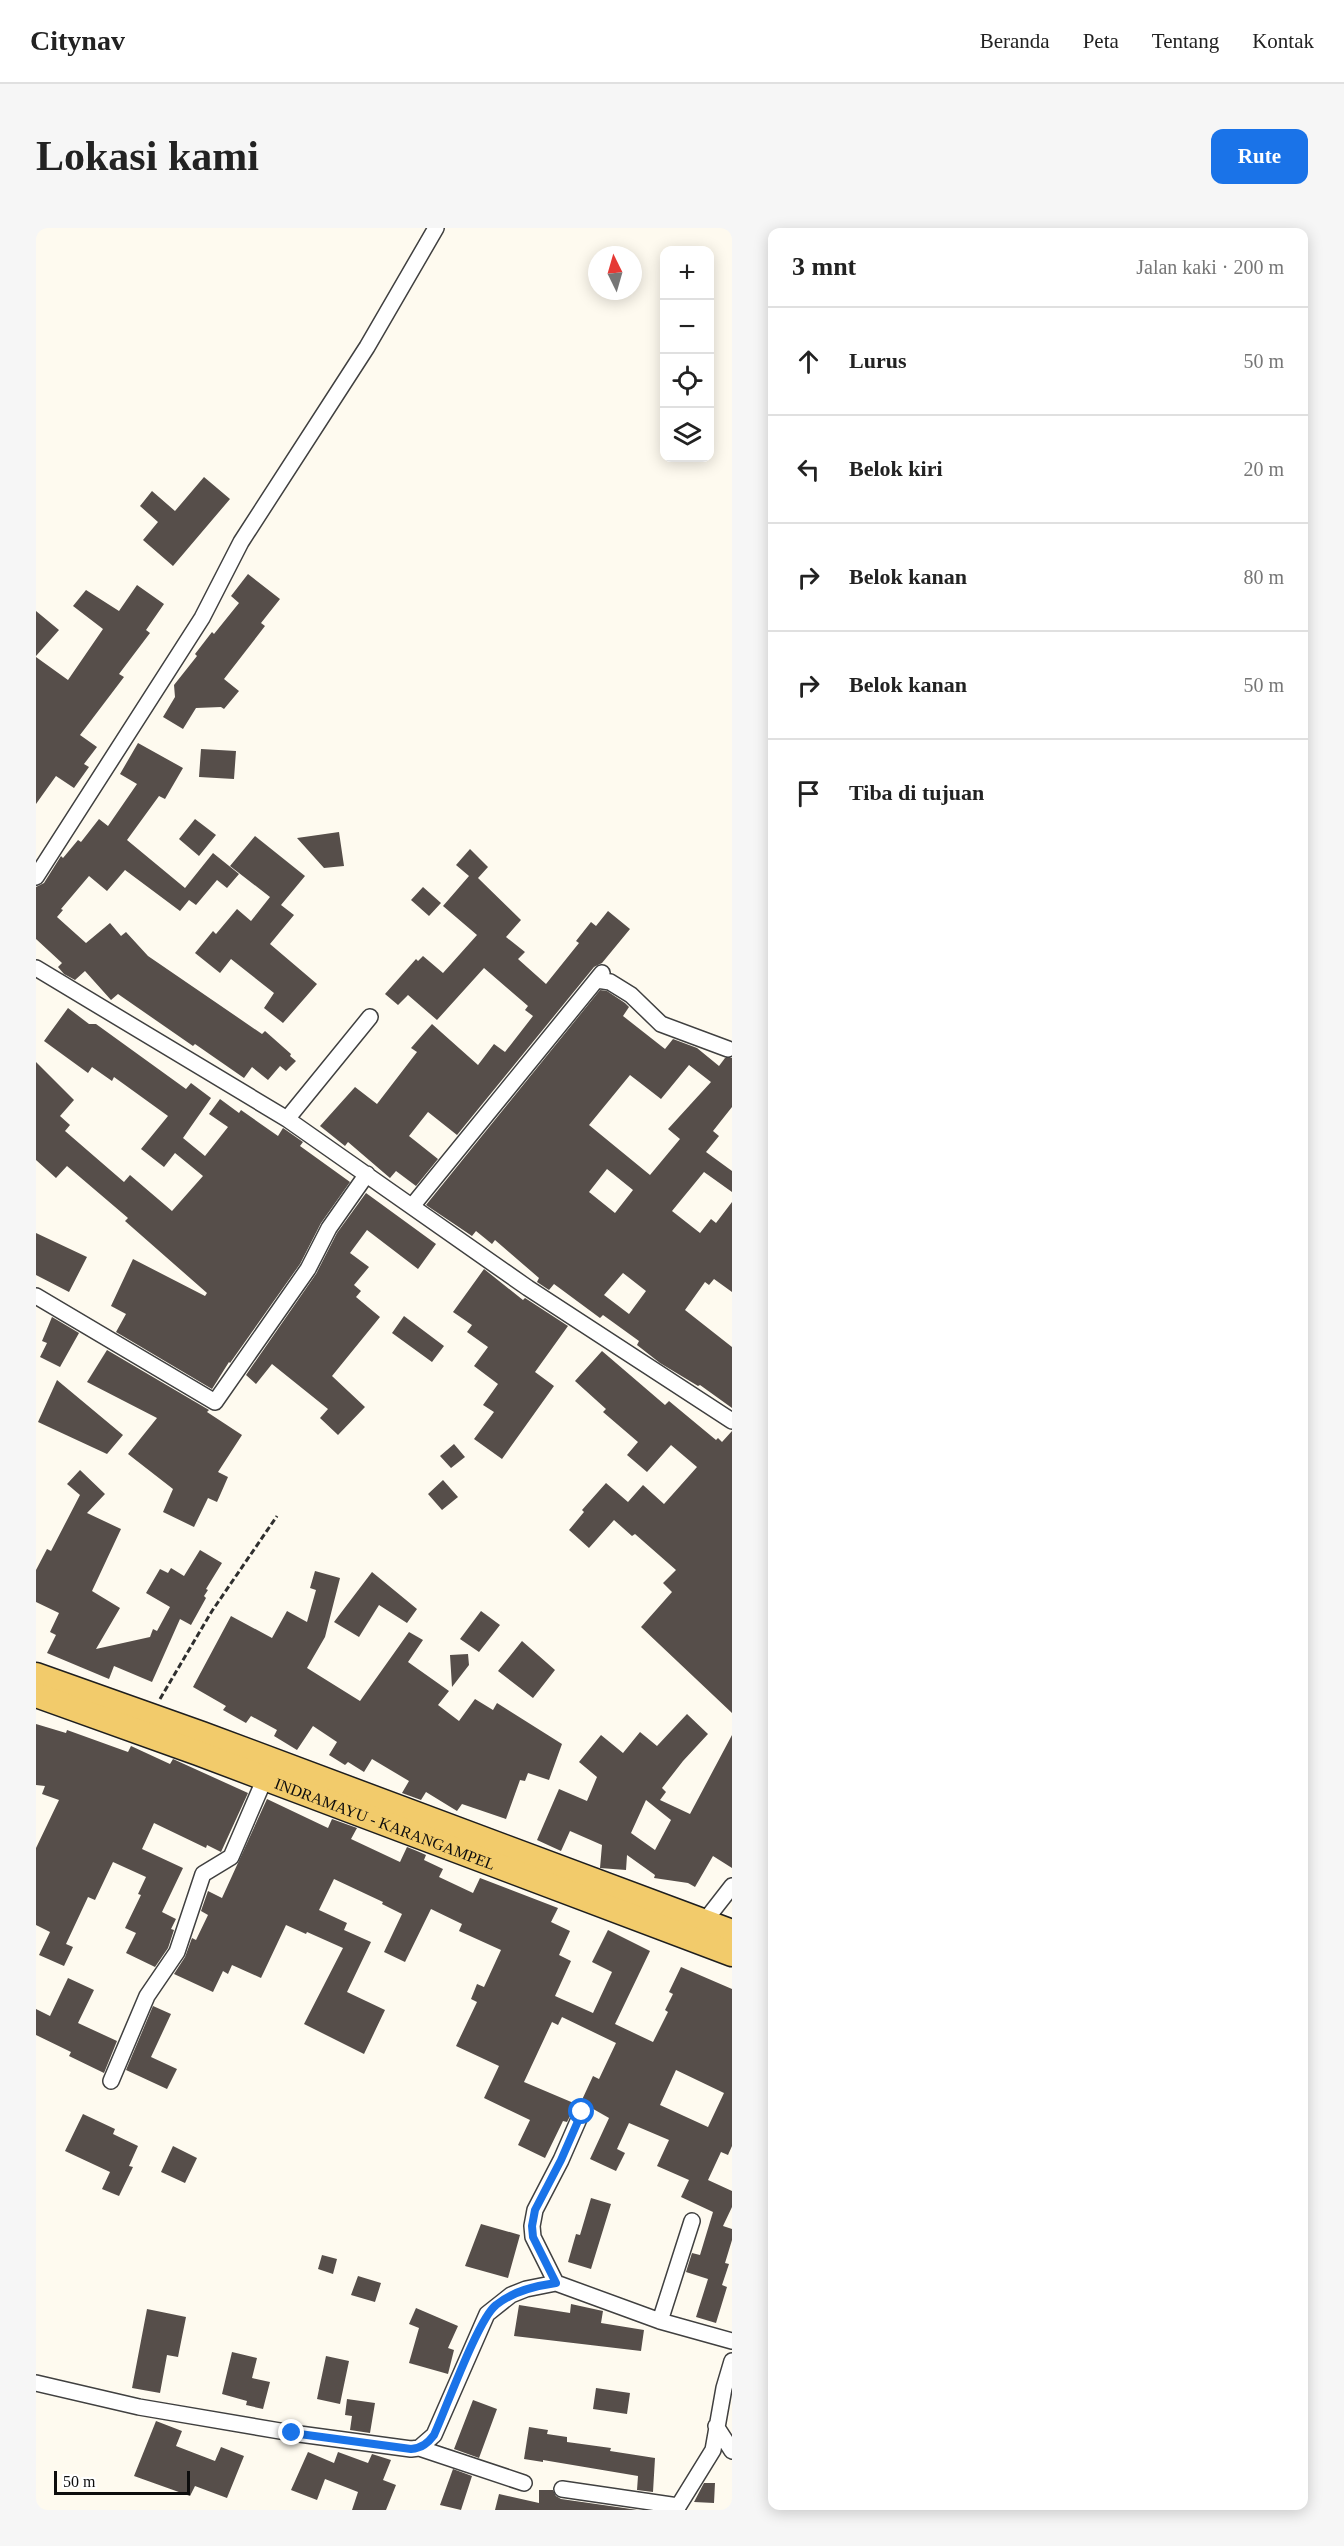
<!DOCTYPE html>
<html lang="id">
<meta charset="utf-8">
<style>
body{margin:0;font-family:Georgia,serif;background:#f6f6f6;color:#222}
.controls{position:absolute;right:18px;top:18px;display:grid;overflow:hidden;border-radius:12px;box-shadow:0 3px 15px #0003}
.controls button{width:54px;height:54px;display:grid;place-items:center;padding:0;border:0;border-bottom:2px solid #e0e0e0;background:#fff;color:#222;font:30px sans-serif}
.compass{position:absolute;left:552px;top:18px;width:54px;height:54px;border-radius:50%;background:#fff;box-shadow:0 3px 15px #0003;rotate:355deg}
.scale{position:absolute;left:18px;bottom:15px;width:136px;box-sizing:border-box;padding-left:6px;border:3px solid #0d0d0d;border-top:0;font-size:16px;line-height:21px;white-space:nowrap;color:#0d0d0d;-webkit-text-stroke:4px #fff;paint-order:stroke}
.stop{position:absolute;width:18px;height:18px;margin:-14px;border:4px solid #1a73e8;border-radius:50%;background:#fff}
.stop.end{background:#1a73e8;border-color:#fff;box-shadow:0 2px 6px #0008}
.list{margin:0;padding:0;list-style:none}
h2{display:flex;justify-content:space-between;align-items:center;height:78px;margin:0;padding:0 24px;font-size:26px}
h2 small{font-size:20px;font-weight:400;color:#767676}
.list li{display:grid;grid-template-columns:39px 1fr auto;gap:18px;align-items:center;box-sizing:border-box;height:108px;padding:0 24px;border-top:2px solid #e0e0e0}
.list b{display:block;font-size:22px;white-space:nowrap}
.list em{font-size:20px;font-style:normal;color:#767676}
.icon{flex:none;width:33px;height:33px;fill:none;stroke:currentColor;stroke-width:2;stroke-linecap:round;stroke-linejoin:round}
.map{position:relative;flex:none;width:696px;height:2282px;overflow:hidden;border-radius:12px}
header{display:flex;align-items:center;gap:36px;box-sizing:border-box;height:84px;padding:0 30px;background:#fff;border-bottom:2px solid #e0e0e0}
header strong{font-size:28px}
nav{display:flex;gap:33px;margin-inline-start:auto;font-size:21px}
.intro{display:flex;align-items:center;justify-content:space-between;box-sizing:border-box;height:144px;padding:0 36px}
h1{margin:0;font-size:42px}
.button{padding:15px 27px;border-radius:12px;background:#1a73e8;color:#fff;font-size:21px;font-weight:700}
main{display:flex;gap:36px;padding:0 36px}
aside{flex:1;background:#fff;border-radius:12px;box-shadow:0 3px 15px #0003}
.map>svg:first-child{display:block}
</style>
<header>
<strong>Citynav</strong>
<nav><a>Beranda</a><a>Peta</a><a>Tentang</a><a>Kontak</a></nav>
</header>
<div class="intro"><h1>Lokasi kami</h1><a class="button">Rute</a></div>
<main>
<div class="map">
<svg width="696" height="2282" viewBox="0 0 696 2282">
<rect width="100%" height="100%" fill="#fefaef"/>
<path fill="#564e4a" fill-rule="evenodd" d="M168,249l26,22 -57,67 -30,-26 15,-18 -18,-16 12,-15 23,20z
M212,346l32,25 -19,24 4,3 -41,53 15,12 -15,18 -3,-2 -25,1 -13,21 -20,-12 12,-20 -1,-12 23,-29 -2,-2 17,-22 2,2 25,-31 -8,-7z
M101,357l27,19 -18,26 4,3 -31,41 5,3 -44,58 17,12 -13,17 5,3 -15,21 -18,-12 -20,28v-147l32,23 35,-51 -30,-23 13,-16 33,21z
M0,383l23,19 -23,26z
M102,515l45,25 -18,31 -6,-3 -32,44 58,48 28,-35 26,21 -12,14 -10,-8 -21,25 -7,-5 -9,11 -55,-41 -18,21 -18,-15 -28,33 2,1 -6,7 29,26 24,-20 11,13 5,-4 22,24 114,78 3,-3 26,23 -1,2 6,5 -10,10 -6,-5 -12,14 -16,-13 -8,11 -49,-34 -2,2 -75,-52 -7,6 -26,-29 -10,9 -11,-6 -6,-7 4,-4 -26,-24v-52l8,-4 17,-27 2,2 15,-18 3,2 18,-23 9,7 29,-42 -17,-10z
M165,521l35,2 -2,28 -35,-2z
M159,591l21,16 -17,21 -20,-17z
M303,604l5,34 -20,2 -27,-30z
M219,608l50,40 -24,29 13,10 -24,29 47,40 -34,39 -19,-15 10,-15 -43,-34 -11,14 -25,-20 18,-22 3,3 21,-25 14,12 19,-24 -40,-31z
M434,621l18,18 -10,11 43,42 -15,17 19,15 -7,7 28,25 33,-41 -3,-2 15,-19 5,4 12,-15 22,18 -28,34 -8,4 -137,168 -29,-23 -19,24 29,23 -22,27 -20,-15 -6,7 -42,-36 -3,4 -25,-20 35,-39 22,17 40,-52 -6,-4 21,-24 46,41 16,-21 11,8 28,-36 -8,-6 3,-4 -44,-38 -47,52 -29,-25 -10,10 -13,-11 31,-35 2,2 5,-5 20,17 34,-38 -34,-29 26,-30 -13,-11z
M387,659l18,16 -12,13 -18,-16z
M564,762l7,1 18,12 4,4 -6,9 42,33 8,-10 24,9 22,18 6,-8h7v49l-19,24 6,5 -13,16 26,19v21l-28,-20 -32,39 28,22 11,-14 5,4 16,-21v90l-18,-13 -5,6 -4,-3 -20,28 47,37v61l-32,-23 -2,1 -38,-23 -23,-18 2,-4 -36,-26 -3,3 -46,-34 -5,6 -12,-8 2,-4 -44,-38 -3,4 -16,-13 -4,5 -46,-31zM653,837l22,17 -43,47 12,10 -30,36 -61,-50 41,-50 31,24zM571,941l26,21 -18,23 -26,-21zM587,1045l23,18 -17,23 -25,-19z
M32,780l21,16h7l90,65 5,-6 20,15 -28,40 22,18 23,-29 -19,-13 11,-15 19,14 2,-3 37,26 5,-8 20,14 -3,4 50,36 -29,41 -21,41 -70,99 -1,-1 -17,27 -96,-57 10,-18 -15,-8 22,-47 72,37 2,-3 -82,-72 3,-3 -61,-52 -11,12 -20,-18v-98l38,38 -14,16 10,9 -5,6 59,51 6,-7 42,36 31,-35 -28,-23 -11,14 -23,-18 27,-33 -54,-39 -2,4 -20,-14 -4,6 -44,-32z
M330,965l70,51 -18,25 -51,-39 -17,23 19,14 -15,18 7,6 -5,6 24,20 -48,59 33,31 -27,28 -18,-17 8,-9 -56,-45 -16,20 -10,-9 70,-101 21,-41z
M0,1005l51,24 -18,35 -33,-17z
M448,1041l39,31 2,-2 43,28 -33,46 19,14 -52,73 -28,-20 20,-27 -11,-7 15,-21 -24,-18 14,-19 -21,-15 5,-7 -19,-13z
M368,1088l40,30 -12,16 -40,-29z
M16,1089l27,16 -19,34 -20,-10 7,-14 -5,-2z
M71,1122l102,60 -2,2 35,23 -24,37 10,5 -11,25 -9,-4 -14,29 -31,-15 10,-23 -45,-35 29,-36 -70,-36z
M566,1123l63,54 4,-4 47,39 2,-2 4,4 10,-11v282l-91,-86 31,-35 -9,-9 13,-13 -41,-36 -3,2 -18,-16 -25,28 -20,-18 15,-18 -2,-2 24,-27 22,19 15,-17 21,19 33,-37 -26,-22 -24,27 -20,-17 11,-13 -35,-30 3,-3 -31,-28z
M21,1152l66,55 -16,19 -69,-32z
M418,1216l11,13 -14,11 -11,-12z
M44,1242l25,24 -18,19 34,16 -29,62 28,17 -24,41 54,-12 3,-8 4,2 13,-24 -24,-14 14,-24 8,4 3,-5 13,8 16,-26 22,13 -16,26 2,1 -4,6 2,2 -15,27 -11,-6 -28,63 -38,-16 -5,13 -62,-26 9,-18 -6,-3 9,-19 -23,-11v-32l11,-21 4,2 29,-56 -13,-11z
M407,1252l15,17 -16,13 -14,-16z
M279,1343l25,7 -15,59 -18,31 53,33 49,-69 14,8 -15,22 41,29 -11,14 21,16 16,-22 18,11 4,-7 65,41 -13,36 -21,-7 -3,8 -5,-1 -14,39 -44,-15 -5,7 -31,-19 -5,8 -19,-7 7,-12 -37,-22 -8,13 -16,-10 -3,3 -16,-10 8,-13 -24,-16 -16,24 -23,-14 3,-6 -26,-14 -5,7 -23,-13 3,-4 -33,-19 38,-71 41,22 15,-27 20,11 9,-32 -6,-2z
M336,1344l45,37 -10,14 -28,-18 -20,32 -25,-15z
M445,1383l19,14 -21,27 -19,-13z
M486,1413l33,29 -22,28 -35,-27z
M432,1426l1,11 -17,22 -2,-32z
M651,1486l21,20 -25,27 -21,27 4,4 -6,8 30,14 42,-79v133l-19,-12 -18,31 -7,-4 -34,-5 1,-3 -28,-20 -1,15 -26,-2 2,-23 -32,-14 -9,20 -24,-11 22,-51 28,12 10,-24 -18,-15 22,-27 22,18 17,-21 17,14zM610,1572l25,20 -16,30 -24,-17z
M0,1496l30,9 1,-3 61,22 3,-6 39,18 3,-5 75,34 -27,59 -14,-7 -1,3 -52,-25 -12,26 41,19 -21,44 14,7 -5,10 3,1 -6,18 -13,19 -29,-14 10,-20 -11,-5 16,-33 -3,-1 8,-17 -33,-15 -18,38 -7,-3 -22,47 7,3 -9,19 -25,-11 11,-23 -14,-7v-77l23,-48 -17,-6 3,-8 -9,-1z
M231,1571l61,29 4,-9 25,9 -6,11 49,23 7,-15 10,4 9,4 -2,5 19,9 -4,8 34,16 7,-15 78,30 -7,14 19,9 -11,24 12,6 -16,35 38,17 19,-41 -20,-10 16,-32 42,21 -35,73 38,18 15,-30 -3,-2 8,-16 -4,-2 12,-25 51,22v157l-4,9 -7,-3 -13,28 24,11v16l-9,19 9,3v11l-7,23 4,1 -7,21 5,2 -11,36 -20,-6 12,-38 -22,-7 6,-19 8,2 13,-43 -32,-15 8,-17 -32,-14 12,-26 -40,-17 -12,26 8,4 -9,18 -26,-12 19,-41 -28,-16 12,-26 6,3 17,-36 -54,-26 -4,8 -6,-3 -28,60 52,22 -9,18 -4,-1 -18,37 -27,-13 12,-25 -46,-22 15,-32 -43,-20 21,-44 -6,-3 6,-15 7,3 17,-37 -42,-19 3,-7 -31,-15 -26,53 -21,-10 18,-38 -20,-10 1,-2 -49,-23 -15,31 28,13 -3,7 27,12 -24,50 38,18 -21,44 -60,-30 39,-76 -36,-16 -1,2 -20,-9 -25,53 -29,-13 -4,9 -5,-3 -10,21 -39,-18 11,-17 7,-19 4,2 12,-25 -7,-4 7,-20 14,7zM640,1842l48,23 -16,34 -48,-22z
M32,1750l26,12 -16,33 39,18 -13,32 -35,-17 2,-4 -35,-17v-26l14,7z
M117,1778l18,8 -20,43 26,12 -10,20 -41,-19z
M47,1886l32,15 -2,5 25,12 -9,20 4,1 -14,29 -17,-7 8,-17 -45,-21z
M137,1918l24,12 -12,25 -24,-11z
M555,1970l20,6 -20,65 -23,-7 8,-28 4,1z
M445,1996l39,11 -12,43 -43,-12z
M286,2027l15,4 -4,15 -15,-5z
M322,2048l23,7 -6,19 -24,-7z
M535,2076l32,7 -2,12 43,7 -3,21 -127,-15 5,-31 51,8z
M380,2080l42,18 -10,22 6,2 -6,24 -39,-11 10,-35 -10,-4z
M111,2081l39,8 -8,40 -11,-2 -7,38 -28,-5z
M196,2124l25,6 -5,20 18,4 -7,27 -17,-4 1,-4 -25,-7z
M290,2128l23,5 -9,43 -23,-5z
M560,2160l34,5 -3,21 -34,-5z
M311,2171l28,4 -5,30 -20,-3 2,-14 -7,-1z
M437,2172l24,9 -18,49 -25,-9z
M120,2193l26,10 -6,15 39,15 6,-14 23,9 -17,42 -32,-12 -5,10 -56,-20z
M493,2199l19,3 -1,4 20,3v5l44,6 -1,3 45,7 -2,34 -16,-2 1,-14 -95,-16v2l-19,-3z
M272,2224l26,11 4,-11 30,11 4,-9 19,6 -8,20 13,5 -10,25h-34l6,-18 -33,-13 -8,21 -26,-10z
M417,2241l19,7 -11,34 -21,-5z
M668,2255h11l-1,20 -20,-1z
M503,2262h14l3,6 5,3 77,11h-143l4,-16 40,9z"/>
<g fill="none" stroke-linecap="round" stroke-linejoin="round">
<g stroke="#404040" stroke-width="18">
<path id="street" d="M0,649l166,-259 39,-76 126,-195 69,-119
M0,740l251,151 241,169 204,133
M561,752l13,2 21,13 30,29 67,25
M251,891l83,-102
M377,977l189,-232
M0,1068l179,106 93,-133 21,-41 38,-54
M668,1694l28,-36
M75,1853l36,-85 30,-44 26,-78 28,-17 34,-79
M520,2055l-23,-46 -1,-11 3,-16 26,-50 21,-48
M624,2093l32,-100
M0,2155l103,24 153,26 119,16 8,-1 15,-13 53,-121 24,-19 15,-6 30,-6 104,38 72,20
M680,2198l16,25
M383,2220l105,35
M526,2261l116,17
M640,2282l37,-60 11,-62 8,-27"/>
</g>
<g stroke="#1e1e1e" stroke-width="27">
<g id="primary">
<path d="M0,1447l166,59 530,198"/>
<path id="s1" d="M0,1467l162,58 534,201"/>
</g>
</g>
<path stroke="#2f2f2f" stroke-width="3" stroke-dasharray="6 3" stroke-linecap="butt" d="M124,1471l52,-88 65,-95"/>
<use href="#street" stroke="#fff" stroke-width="15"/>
<use href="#primary" stroke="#f2cb6b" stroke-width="24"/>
</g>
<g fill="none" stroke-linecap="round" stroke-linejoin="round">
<path stroke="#1a73e8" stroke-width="8" d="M256,2205l119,16c11,-1 17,-6 23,-14 12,-26 44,-116 62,-130 17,-14 39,-19 60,-22l-23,-46 -1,-11 3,-16 26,-50 21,-48"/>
</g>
<g text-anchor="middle" stroke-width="6" stroke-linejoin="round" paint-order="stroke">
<g font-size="16" fill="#0d0d0d" stroke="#fff">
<text dy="6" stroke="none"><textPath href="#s1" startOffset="372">INDRAMAYU - KARANGAMPEL</textPath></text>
</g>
</g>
</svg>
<div class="controls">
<button>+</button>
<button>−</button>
<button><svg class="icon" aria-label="locate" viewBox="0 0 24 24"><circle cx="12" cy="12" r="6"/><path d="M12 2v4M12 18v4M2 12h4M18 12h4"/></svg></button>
<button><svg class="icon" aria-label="layers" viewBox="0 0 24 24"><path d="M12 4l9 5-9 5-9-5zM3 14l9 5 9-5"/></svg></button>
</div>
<svg class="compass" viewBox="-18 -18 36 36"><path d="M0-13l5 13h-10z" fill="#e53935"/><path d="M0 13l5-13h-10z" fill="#767676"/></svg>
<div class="scale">50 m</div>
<div class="stop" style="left:546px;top:1884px"></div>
<div class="stop end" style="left:256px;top:2205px"></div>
</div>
<aside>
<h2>3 mnt<small>Jalan kaki · 200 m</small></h2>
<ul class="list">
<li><svg class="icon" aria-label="ahead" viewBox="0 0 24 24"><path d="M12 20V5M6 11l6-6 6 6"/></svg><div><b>Lurus</b></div><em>50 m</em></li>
<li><svg class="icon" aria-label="left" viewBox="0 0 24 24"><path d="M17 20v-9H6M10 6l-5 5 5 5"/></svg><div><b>Belok kiri</b></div><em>20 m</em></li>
<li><svg class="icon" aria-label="right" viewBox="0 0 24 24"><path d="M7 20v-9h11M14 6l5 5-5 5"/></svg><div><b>Belok kanan</b></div><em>80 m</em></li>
<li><svg class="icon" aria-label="right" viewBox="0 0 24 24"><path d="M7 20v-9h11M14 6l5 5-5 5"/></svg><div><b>Belok kanan</b></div><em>50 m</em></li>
<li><svg class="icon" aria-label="arrive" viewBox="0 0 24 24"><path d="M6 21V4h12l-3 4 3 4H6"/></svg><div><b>Tiba di tujuan</b></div></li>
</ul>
</aside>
</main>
